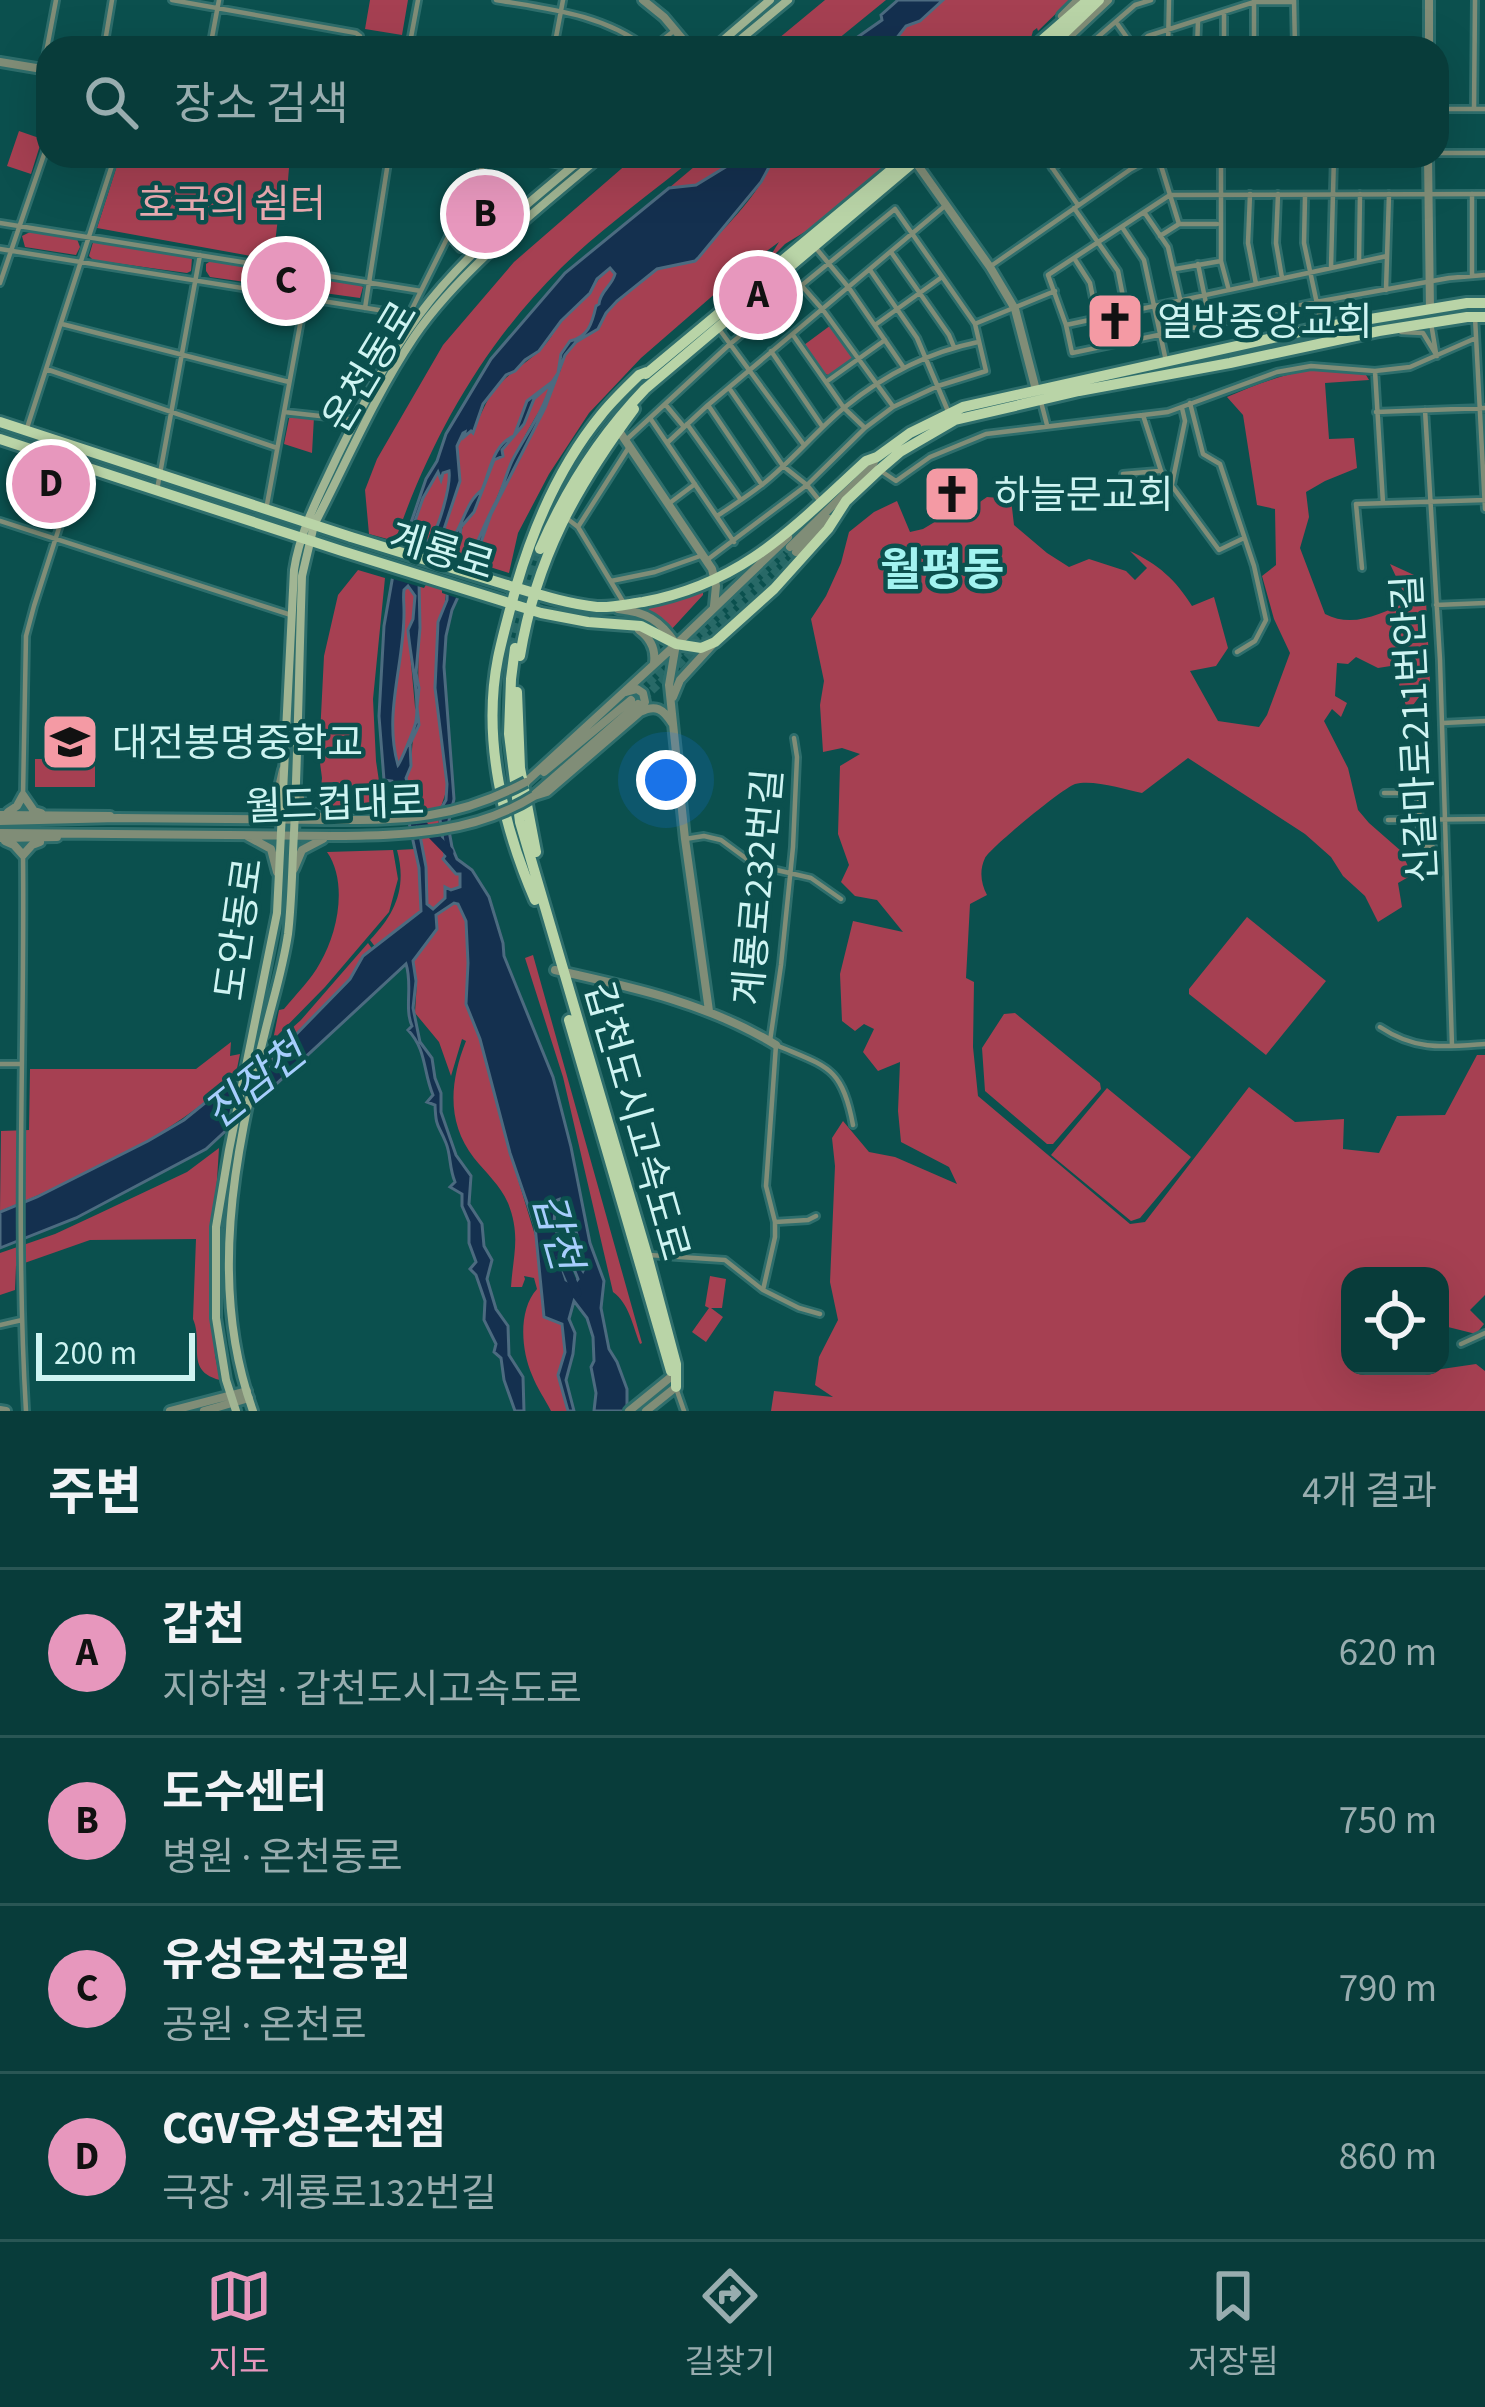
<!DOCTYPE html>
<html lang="ko">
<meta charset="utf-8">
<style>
body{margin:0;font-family:"Source Sans 3","Noto Sans KR",sans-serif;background:#114342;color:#f1f3f6}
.controls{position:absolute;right:36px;bottom:36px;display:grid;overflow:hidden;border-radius:24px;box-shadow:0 12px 48px #0002}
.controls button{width:108px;height:108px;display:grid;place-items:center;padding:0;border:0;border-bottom:3px solid #295654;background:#083c3a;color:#f1f3f6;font:60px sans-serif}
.scale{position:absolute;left:36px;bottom:30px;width:159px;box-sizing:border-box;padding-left:12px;border:6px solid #cef4f2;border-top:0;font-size:33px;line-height:42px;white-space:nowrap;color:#cef4f2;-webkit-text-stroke:9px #0b504e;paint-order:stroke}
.you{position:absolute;left:666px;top:780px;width:42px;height:42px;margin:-30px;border:9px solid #fff;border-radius:50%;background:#1a73e8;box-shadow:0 0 0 18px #1a73e833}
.badge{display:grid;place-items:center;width:78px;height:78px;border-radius:50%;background:#e797bd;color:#111;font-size:39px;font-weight:700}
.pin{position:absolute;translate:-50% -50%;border:6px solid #fff;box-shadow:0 3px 12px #0006}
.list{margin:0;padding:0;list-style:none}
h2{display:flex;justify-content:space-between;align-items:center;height:156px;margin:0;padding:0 48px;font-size:51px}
h2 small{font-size:39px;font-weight:400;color:#98adaf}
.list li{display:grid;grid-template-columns:78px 1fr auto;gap:36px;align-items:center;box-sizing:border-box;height:168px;padding:0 48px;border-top:3px solid #295654}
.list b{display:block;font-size:45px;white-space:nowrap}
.list p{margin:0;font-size:39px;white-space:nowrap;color:#98adaf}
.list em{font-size:39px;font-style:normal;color:#98adaf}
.icon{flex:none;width:66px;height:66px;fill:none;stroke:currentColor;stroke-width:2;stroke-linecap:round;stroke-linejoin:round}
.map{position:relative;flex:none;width:1485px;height:1411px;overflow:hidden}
.search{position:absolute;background:#083c3a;box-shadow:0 12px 48px #0002;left:36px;right:36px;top:36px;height:132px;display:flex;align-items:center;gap:30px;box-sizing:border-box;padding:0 42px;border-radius:36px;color:#98adaf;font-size:45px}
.sheet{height:828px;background:#083c3a}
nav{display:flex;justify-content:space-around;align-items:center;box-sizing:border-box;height:168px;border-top:3px solid #295654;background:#083c3a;font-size:33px;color:#98adaf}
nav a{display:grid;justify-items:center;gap:6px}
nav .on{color:#e797bd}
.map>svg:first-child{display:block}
</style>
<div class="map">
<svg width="1485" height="1411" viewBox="0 0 1485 1411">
<rect width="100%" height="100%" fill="#0b504e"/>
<path fill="#a64052" d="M370,0h38l-6,35 -37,-6z
M825,0h61l-59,48h-60z
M943,0h127l-32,31 -1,-3 -4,3 -5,17h-139l17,-23 15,-4z
M19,131l23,8 -11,35 -24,-8z
M120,156h170l-3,36 -9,26 -5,42 -176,-32z
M636,156h60c-44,37 -93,71 -135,112 -78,77 -130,170 -166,273l-26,-7 -4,-44 12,-31 66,-114 71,-83z
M707,156h26v6l-37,23 -27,3z
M775,156h125l-79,66 -36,22 -19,19 13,-21 -31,23 -107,93 -52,55 -40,61 -31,59 -9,40 -35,-11 18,-51 54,-110c-27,39 -44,83 -61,127 -4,12 -11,23 -16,34l-5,4 -7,-2 -4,-10h-5v-4l11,-7c4,-12 1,-20 13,-27l10,-26c-14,10 -17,29 -24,45 -5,10 -15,16 -24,22l26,-76 -3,-35 8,-16 1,6c12,-9 17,-31 28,-46 15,-18 34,-27 49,-43 7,-7 11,-16 17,-24 7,-10 18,-17 27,-27 9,-10 11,-20 23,-28l5,6c-3,12 -15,17 -16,31l-3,1c-4,18 -8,31 -26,35l-9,13 -1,18 5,-17 11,-13 22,-13 8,-16 24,-23 27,-21 38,-8 4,-5c22,-25 65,-65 72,-96z
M30,232l47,7 3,8 -4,8 -51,-8 -3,-11z
M94,239l94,16 4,3 -1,13 -4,2 -94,-13 -4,-4z
M212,260l146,24 5,3 -3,11 -150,-21 -4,-6v-7z
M831,325l24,33 -23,18 -7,-2 -21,-29z
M1325,369l41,6 3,5 -44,3 4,56 25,-1 3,30 -32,13 -19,11 3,25 -9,31 25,66c29,15 55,-1 83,-12l-18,-38 35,16 5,102 -22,30 -9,-28 17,-21 -12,-11 -7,13 -19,3 -22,-11 -8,7 -11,-1 -2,33 12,7 -6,14 -9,-8 -8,12 24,47 10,42 11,13 32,28 11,24 -14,8 4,24 -24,15 -13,-26 -22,-20 -12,-19 -26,-23 -117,-76 -46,35c-17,-4 -50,-14 -67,-9 -12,4 -84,63 -90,74 -6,13 -4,25 2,37l-17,9 -4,74 8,4 -1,65 5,49 152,128 15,-2 104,-135 46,35 49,-3 -1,30 36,4 18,-37 48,-1 32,-60h8v240l-15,15 14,14 -8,10 -36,-9v-49h-90v90h76l9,4 41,-6 9,7v40h-714l3,-20 59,6 -18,-12 4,-28 19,-37 -8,-38 5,-116 -3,-28 11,-17 26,31 26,5 62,27 -8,-17 -48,-25 -3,-31 2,-49 -22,9 -15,-19 11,-23 -10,-5 -9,7 -13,-10 -2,-47 13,-53 50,11 -26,-32 -22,-4 -14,-14 8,-17 -11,-31 2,-68 20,-12 -18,-6 -19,4 -3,-47 4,-24 -13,-62 15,-23 15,-33 8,-31 25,-20 23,-11 13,31 13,-3 20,-12 21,-4 23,-16 24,2 3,26 33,28 22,14 20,-8 37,12 9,9 12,-12 -17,-17c28,13 46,29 62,55l22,-9 14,51 -12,18 -26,5 28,50 41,6 8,-12 23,-62 -16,-34 -12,-43 14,-11 -1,-56 -18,-4 -14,-90 -16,-18c33,-14 63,-26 98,-28z
M290,414l24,3 -2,36 -28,-9z
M449,469c2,15 -9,61 -20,71 -2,2 -16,5 -18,6l-2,-8 14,-40 16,-28 1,9 3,-7z
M358,570l27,8 -12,121 3,62 7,47 -64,-1 3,-29 -3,-23 5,-99 14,-61z
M448,576l-13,112 12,96c-1,12 -6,20 -8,30 -2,21 5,43 17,59l4,1v13l-14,5 -1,6 -12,11 -6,-5 -1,-37 -12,-62 -8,-28c7,-11 5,-34 9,-49l-8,15 -2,14 -7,8 -6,-35 12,-122v-18l4,-5 7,10 -2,24 -5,11 7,77 3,9 1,-134z
M703,591v4l-33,36 -15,-16 -12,-8 28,-5z
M35,759h60v28h-60z
M415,849l4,19 2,43 -45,37 -6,-8c26,-27 37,-53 27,-90z
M393,850l5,29 -9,33 -64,75 -52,53 6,-30 5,-1c12,-15 27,-29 36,-46 18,-30 28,-81 7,-111z
M454,903l4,1 8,17 2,42 -2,41 14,35 30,114 52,171 3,28 -7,24 10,35h-17c-6,-12 -14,-23 -19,-36 -11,-25 -14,-65 5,-86l-3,-11 -10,-2 1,3 -3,8h-11c2,-32 10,-51 -3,-84 -8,-18 -22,-30 -34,-45 -28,-36 -24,-77 -8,-117l-4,-2 -11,37 -12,-34 -24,-29 2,-32 -4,-20 23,-32 -1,-14z
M1247,917l79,64 -60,74 -77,-61v-5z
M368,943l5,7 -10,6 -13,23 -77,79 1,6 -7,4 5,-22 29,-26z
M533,955l109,388 -2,1c-7,-17 -11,-41 -27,-52l-50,-215 -38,-119z
M1015,1013l85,70 1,6 -48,55h-6l-62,-53 -3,-43 22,-34z
M231,1042l-1,14 10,-2 -5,24c-17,13 -34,28 -52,40 -55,38 -121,68 -183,93l1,-80 28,-1 1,-61h166z
M1107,1088l84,69 -51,61 -9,3 -80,-66z
M219,1148l-8,129 4,78 5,25c-36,-9 -16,-36 -27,-61l3,-80 -106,1 -74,26 -1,24 -15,5v-42l55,-19 43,-20 89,-42z
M710,1276l16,3 -4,29h-11l12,9 -17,25 -14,-10 17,-24 -4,-2z"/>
<path fill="#14304f" stroke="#4c6b80" stroke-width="3" fill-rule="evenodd" d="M898,0h45l-23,21 -14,5 -17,22h-47l40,-28 -1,-5z
M733,156h42l-14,26 -62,75 -4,4 -38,8 -40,32 -11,12 -8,16 -22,13 -11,13 -20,53 -54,106 -17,48 -22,48 -6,26 -2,31 10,132 -6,26 4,22 5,12 15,11 17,27 14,46 1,13 49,121 18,70 19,96 14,38 -3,27 8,41 8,13 10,27v16l3,6h-36l2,-18 -5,-26 3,-6 -1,-24 -6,-19 -13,-17 -5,18 6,14 -2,21 -7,26 8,31h-6l-10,-36 7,-23 -3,-28 -18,-7 -9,-91 -25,-73 -30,-114 -14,-35 2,-41 -2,-42 -8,-17 -4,-1 -18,12 1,14 -24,32 3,20 -3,27 7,34 12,16 3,20 6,15v19l15,43 15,21 -2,28 13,20 2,22 8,14 -5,19 9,30 12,17 1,29 14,22 1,34h-9l-11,-31 -3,-22 -7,-6 2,-8 -12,-24 1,-19 -9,-26 -6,-6 6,-7 -7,-19v-21l-7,-16v-12l-12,-7 5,-5c-6,-14 -4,-27 -9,-39 -8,-20 -10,-14 -11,-38l-8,-3 6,-7c-10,-23 -6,-45 -25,-65l4,-4c-8,-18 1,-41 -6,-62l-200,185 -130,69 -76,30v-36l37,-15 111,-56 36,-21 43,-35 46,-20v-7l77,-79 13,-23 58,-45 -2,-43 -16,-73 -4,-7 -4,3 -3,-10 -8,-1 -5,-64 5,-90 9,-51 33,-96 11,-18 9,-27 45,-75 74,-86 104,-85 27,-3 36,-22zM610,268l5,6c-3,12 -15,17 -16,30l-3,2c-4,18 -8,31 -26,35l-9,13 -3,19 -6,9 -25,19 -13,35c-21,8 -24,35 -32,54 -21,15 -18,48 -47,66l25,-75 -3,-35 6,-13 2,-1 -1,5 7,-6 2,2 10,-29 23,-29 9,-4 10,-11 14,-9 22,-30 29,-28 7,-14zM551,384c-7,27 -25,50 -38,75 -7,14 -10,30 -17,43 -10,18 -19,41 -27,60l-5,4 -7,-2 -4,-11 -5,1v-3l11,-8 2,-16 13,-15 20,-52 9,-4 -1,-6 22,-26 10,-25zM449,471c2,14 -10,59 -20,69 -1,1 -16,5 -18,6l-2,-8 14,-40 15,-26 3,8 2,-7zM448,577l-1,23 -9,22 -3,66 12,96 -1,16 -7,12 6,44 -2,3 13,15h4v13l-9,3 -6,-3v11l-12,11 -6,-5 -1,-37 -12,-63 -8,-26 5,-12 -1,-22 9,-19 -2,-18 2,-19 -3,-15 4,-45 -1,-46zM408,586l7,10 -2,23 -5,11c2,25 12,68 8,91 -1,7 -15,40 -18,44 -15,-52 7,-103 6,-155 0,-7 -1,-13 0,-20zM560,1199l7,8v13l9,11 9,36 -2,4 -8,-12 -1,10 4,10 -4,5 -8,-4 -9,-27 5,-11 -8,-15 1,-26z"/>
<path fill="#0b504e" d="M397,543l82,24 -16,33 -21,-7v-13l-11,-4 -7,12 -38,-11z"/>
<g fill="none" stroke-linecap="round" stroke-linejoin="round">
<path stroke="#14304f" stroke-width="9" d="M411,813l38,39
M555,1242l22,51"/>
<path stroke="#286967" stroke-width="8" stroke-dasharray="8 4" stroke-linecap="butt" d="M643,699l153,-147
M631,700l159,-153"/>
<path stroke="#286967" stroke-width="10" stroke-dasharray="10 5" stroke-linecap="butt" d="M509,647l27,-99"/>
<g stroke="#2e6e6c" stroke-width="10">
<path id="minor" d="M172,0l184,33 4,3 -2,12
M496,0c53,9 107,14 151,48
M1294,0l1,48
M1224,12v36
M1116,22l17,24
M105,42l33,6
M409,45l16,3
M104,48l8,-48
M210,48l9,-48
M409,48l9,-48
M554,48l9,-48
M652,48l23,-18
M1085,48l50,-43 16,-5
M1135,48l13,-12 106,-34h40
M1168,48l1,-48
M1197,48l1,-27
M1254,48v-48
M43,69l13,-69
M1437,109h48
M1474,109l1,-109
M1437,153h48
M1044,156l34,49
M1158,156l21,68
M1221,156v105l7,26
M1052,168l18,-12
M1250,194l-2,49 8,41
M1278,194l-2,49 6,35
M1472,194v82
M1485,194l-315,1 -122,80 18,50 6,28 244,-51 133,-24 36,-3
M1305,197l-1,46 18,84
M1074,208l44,63 8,41
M1144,212l24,35 12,52
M0,223l421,68
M1122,227l22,33 22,101
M452,234l1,7 7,8 18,-4
M1160,236l19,-12h38
M815,247l34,41 55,80
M0,249l416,67
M891,252l58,83 5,12
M1074,258l16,25 7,35
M1359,260l1,-66
M1198,264l12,59
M991,266l140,-97 24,-13
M1331,268l3,-112
M1175,269l46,-8
M870,270l47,68 31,73
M0,283l48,-140
M801,285l22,25 69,95
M1386,290l3,-96
M365,308l24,-152
M409,315l79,-159
M1475,317l10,192
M977,323l78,-32
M1431,323l5,30
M62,324l227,58
M875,325l67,-48
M1066,325l321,-69
M719,329l85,116
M1401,332l22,1 14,23
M793,335l51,73 21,20
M771,351l51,75
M46,369l231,79
M1375,371l8,132
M826,382l59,-42
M729,388l54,78 24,19 12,15
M1041,402l6,23
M1190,403l13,51 17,10 34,102 12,54 -11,21 -18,11
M665,404l19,23
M708,405l54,80
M1425,410l15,250 12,386
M284,412l72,8
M1376,412l109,-4
M1143,415l18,56 58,79 25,-12
M650,418l84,124
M687,424l54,76
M26,431l89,-275
M625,441l105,-97 165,-135 80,115 11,47 -48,15 -45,21 -28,21 -58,57 -100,75
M667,443l41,-38 238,-200
M884,473l12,8 34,-24 56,-23 182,-22 109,-40 34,-6 64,5 35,-4 66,-29
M1123,474l36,-3
M1172,484l13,-63 -3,-13
M157,490l43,-235
M671,502l24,-18
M266,510l39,-212
M717,516c15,-10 31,-20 46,-32 29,-23 53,-53 82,-77 38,-31 84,-55 133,-65
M569,520l9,7 47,78
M0,521l291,94
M578,527l51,-80
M1362,568l-6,-64 129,-4
M611,581l44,-9 48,-17
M1436,605l49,-2
M1443,723l42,-2
M1384,793h35l1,53 13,1v6
M23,795l3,-159 8,-30 50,-156
M1388,820l97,-1
M685,839l19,-3 17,4 34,25 56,13 30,21
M23,855c2,185 -8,371 3,556
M1380,1027c36,24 64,20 105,17
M770,1041l11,-76 12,-118 4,-90 -3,-19
M0,1064h21
M775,1222l33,-2 8,-4
M649,1255l76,5 38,30 36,18 21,6
M763,1290l12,-53v-15l-9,-36 10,-141c51,22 66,21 77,80
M0,1325l22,-5
M1461,1344l24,-11
M676,1388l8,23"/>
</g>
<g stroke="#2e6e6c" stroke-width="14">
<path id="tertiary" d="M643,0l21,17 26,31
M1062,16l16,-16
M1057,48l51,-48
M1429,48v-48
M0,62l48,8
M517,156l58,9
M1428,156l2,154
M912,157l78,110 25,42 21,81
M619,431l93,138 4,17 -2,20
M790,547l81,-79 5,-10
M796,552l33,-33
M618,609c28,3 42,11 58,35l-7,41 16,154 24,172
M639,630c11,8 17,18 15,33
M626,692l11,-3 6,4 2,9 -4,9
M673,697l7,-17 34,-37
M544,772l87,-72
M526,782l158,-145 104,-100
M535,794l103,-90
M299,795l4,13 17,9
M534,796l13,-4 93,-80c16,-8 23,-3 32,11
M8,812l9,-6 6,-11 11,16 7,2
M0,815l110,1
M258,815l17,-10 8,-35
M0,821l117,-3 209,2
M0,833l331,3
M247,836l24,13 6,23
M0,838l57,-1
M5,841l9,4 9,10 9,-10 8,-3
M294,869l8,-19 21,-11
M555,970c77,17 152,33 221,75
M0,1410l6,1
M170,1411l77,-20
M204,1411l45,-13
M629,1411l43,-35
M646,1411l30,-24"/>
</g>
<g stroke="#2e6e6c" stroke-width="14">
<path id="secondary" d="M714,48l56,-48
M730,48l58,-48
M236,1411l-10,-31 -10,-62v-91l13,-77 48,-237 17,-343c6,-40 25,-74 42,-111 24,-49 50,-100 83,-144 46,-62 107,-110 166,-159
M253,1411c-45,-124 -19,-256 12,-379 8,-33 18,-64 23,-98 4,-34 4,-67 6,-101 4,-86 5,-171 8,-257l12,-51c32,-62 61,-130 100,-188 44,-65 127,-131 187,-181"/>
</g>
<g stroke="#2e6e6c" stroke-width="16">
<path id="primary" d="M1033,48l55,-48
M1049,48l50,-48
M646,374l262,-218
M0,422l351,115
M0,439l342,112 199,62 47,9 53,4 35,18 25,4 14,-6 59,-53 54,-60 18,-28 33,-31 21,-18 55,-32 124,-29 151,-28 149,-32 88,-14h18
M540,549c26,-60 60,-113 105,-160l276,-233
M507,585c30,9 60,19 90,22 15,1 31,-3 46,-5 101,-19 151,-75 223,-141l11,-4 33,-24 53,-26 359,-80 145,-24h18
M515,648l-4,31 -2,55 11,88 127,433 29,109v23
M520,656c16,-98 56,-169 114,-247
M517,692l3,76 16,84
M535,900c-32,-74 -53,-162 -37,-242 5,-24 12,-48 18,-71 18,-62 44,-122 85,-172 11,-14 25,-27 38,-40l8,-3
M569,1020l102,351"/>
</g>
<use href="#minor" stroke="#808d77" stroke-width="4.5"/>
<use href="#tertiary" stroke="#808d77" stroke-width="8"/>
<use href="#secondary" stroke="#a1b593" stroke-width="8"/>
<use href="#primary" stroke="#b9d4a7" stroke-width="10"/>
<g stroke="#2e6e6c" stroke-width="14" stroke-linecap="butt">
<path id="tertiary-bridge" d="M326,820c80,0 128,0 200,-38
M331,836c71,-1 141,-1 203,-40"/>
</g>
<g stroke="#2e6e6c" stroke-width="16" stroke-linecap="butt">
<path id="primary-bridge" d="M351,537l156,48"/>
</g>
<use href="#tertiary-bridge" stroke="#808d77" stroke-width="8"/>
<use href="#primary-bridge" stroke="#b9d4a7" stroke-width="10"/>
</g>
<defs>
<g id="church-square" transform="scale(3)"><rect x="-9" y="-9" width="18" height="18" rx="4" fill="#f49aa4" stroke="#0b504e"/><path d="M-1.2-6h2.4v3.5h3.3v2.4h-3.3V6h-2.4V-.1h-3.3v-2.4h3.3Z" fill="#111"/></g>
<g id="school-square" transform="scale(3)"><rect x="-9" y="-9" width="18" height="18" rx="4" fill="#f49aa4" stroke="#0b504e"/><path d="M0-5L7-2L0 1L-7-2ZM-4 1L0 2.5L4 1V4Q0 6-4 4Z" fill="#111"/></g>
</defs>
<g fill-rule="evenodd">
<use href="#church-square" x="1115" y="321"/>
<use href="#church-square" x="952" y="494"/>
<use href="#school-square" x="70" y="742"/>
</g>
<g text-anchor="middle" stroke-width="9" stroke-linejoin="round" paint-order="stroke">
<g font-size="39" fill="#ecabb1" stroke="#0b504e">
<text x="232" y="217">호국의 쉼터</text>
</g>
<g font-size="39" fill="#cef4f2" stroke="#0b504e" text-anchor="start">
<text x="1157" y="335">열방중앙교회</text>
<text x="994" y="508">하늘문교회</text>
<text x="112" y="756">대전봉명중학교</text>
</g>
<g font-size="39" fill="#cef4f2" stroke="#0b504e">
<text transform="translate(369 366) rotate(-59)" y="14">온천동로</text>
<text transform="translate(442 550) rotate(17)" y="14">계룡로</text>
<text transform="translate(1414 729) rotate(-93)" y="14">신갈마로211번안길</text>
<text transform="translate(335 803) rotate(-2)" y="14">월드컵대로</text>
<text transform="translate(757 887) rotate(-85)" y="14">계룡로232번길</text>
<text transform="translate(238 929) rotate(-82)" y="14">도안동로</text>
<text transform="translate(638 1121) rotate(74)" y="14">갑천도시고속도로</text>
</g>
<g font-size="42" font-style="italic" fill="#a7cefd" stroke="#0b504e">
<text transform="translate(254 1082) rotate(-39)" y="15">진잠천</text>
<text transform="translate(558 1231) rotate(74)" y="15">갑천</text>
</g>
<g font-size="45" font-weight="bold" fill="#a2f3f0" stroke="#0b504e">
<text x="942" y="585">월평동</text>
</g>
</g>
</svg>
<div class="controls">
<button><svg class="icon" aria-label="locate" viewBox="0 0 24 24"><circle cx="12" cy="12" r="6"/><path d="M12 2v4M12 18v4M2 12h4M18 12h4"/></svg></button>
</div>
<div class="scale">200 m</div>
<div class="you"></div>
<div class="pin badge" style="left:758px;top:295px">A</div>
<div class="pin badge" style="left:485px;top:214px">B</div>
<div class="pin badge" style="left:286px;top:281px">C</div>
<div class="pin badge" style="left:51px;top:484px">D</div>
<div class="search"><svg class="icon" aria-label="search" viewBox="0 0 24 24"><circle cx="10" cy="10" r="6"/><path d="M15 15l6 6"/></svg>장소 검색</div>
</div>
<section class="sheet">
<h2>주변<small>4개 결과</small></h2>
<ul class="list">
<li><span class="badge">A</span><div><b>갑천</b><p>지하철 · 갑천도시고속도로</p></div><em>620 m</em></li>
<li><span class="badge">B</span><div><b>도수센터</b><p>병원 · 온천동로</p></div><em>750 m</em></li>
<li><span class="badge">C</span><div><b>유성온천공원</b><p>공원 · 온천로</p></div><em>790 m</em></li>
<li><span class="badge">D</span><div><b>CGV유성온천점</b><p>극장 · 계룡로132번길</p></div><em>860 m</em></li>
</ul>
</section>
<nav>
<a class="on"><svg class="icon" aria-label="map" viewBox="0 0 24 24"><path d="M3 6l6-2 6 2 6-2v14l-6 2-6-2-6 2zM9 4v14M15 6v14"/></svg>지도</a>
<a><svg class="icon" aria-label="directions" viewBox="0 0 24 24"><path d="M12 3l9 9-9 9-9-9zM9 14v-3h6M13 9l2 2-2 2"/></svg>길찾기</a>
<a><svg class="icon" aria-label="saved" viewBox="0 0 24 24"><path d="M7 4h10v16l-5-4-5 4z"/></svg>저장됨</a>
</nav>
